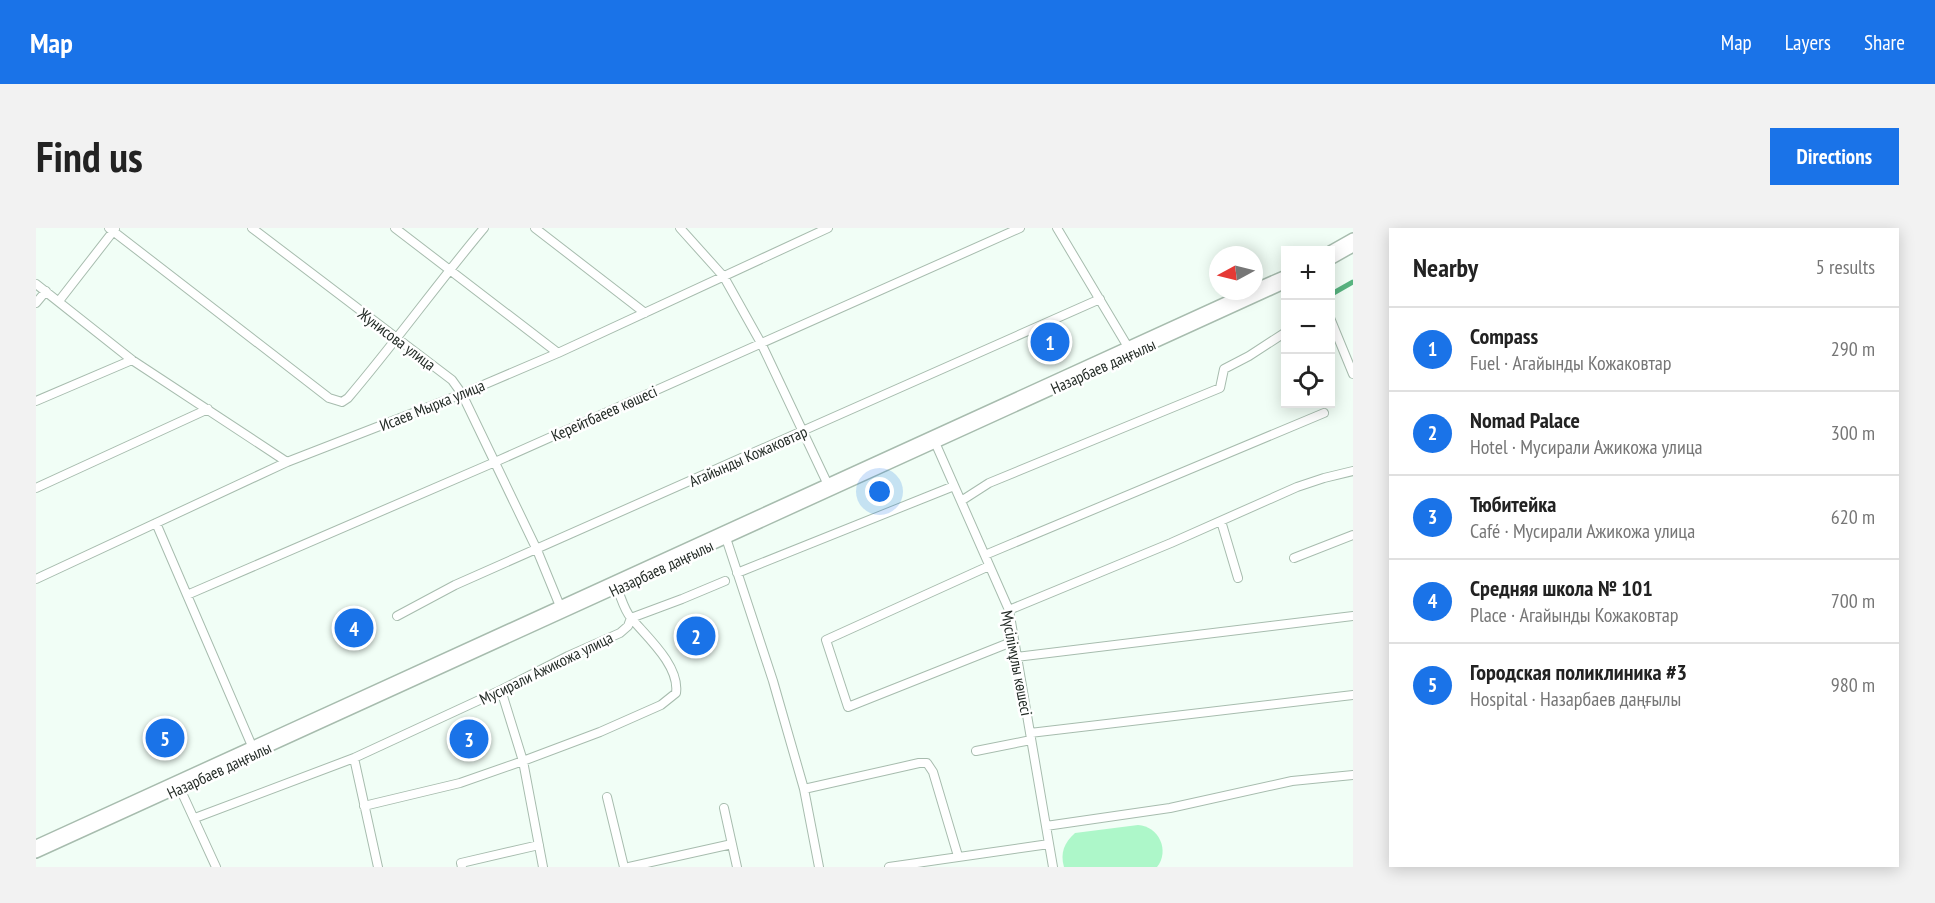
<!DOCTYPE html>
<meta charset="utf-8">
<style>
body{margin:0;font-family:"PT Sans Narrow",sans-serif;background:#f2f2f2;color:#222}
.controls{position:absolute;right:18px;top:18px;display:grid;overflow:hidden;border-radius:0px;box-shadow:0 3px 15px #0003}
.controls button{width:54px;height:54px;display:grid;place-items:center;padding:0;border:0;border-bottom:2px solid #e0e0e0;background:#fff;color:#222;font:30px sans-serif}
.compass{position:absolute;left:1173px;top:18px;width:54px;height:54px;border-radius:50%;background:#fff;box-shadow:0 3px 15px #0003;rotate:263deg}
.you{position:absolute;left:844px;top:264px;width:21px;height:21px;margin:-15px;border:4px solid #fff;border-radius:50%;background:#1a73e8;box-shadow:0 0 0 9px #1a73e833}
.badge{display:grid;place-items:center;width:39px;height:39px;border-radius:50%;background:#1a73e8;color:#fff;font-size:20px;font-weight:700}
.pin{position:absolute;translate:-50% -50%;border:3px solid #fff;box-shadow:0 2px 6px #0006}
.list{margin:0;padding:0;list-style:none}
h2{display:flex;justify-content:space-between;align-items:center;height:78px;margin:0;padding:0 24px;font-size:26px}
h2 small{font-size:20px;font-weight:400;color:#767676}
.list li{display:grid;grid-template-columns:39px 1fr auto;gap:18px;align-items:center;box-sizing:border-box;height:84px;padding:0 24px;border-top:2px solid #e0e0e0}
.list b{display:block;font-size:22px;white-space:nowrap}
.list p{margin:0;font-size:20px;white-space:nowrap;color:#767676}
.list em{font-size:20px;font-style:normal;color:#767676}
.icon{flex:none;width:33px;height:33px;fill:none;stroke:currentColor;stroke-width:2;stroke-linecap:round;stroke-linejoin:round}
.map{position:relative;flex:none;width:1317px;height:639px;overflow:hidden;border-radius:0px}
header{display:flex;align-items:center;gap:36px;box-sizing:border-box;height:84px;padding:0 30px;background:#1a73e8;color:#fff}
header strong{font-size:28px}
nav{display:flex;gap:33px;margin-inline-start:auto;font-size:21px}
.intro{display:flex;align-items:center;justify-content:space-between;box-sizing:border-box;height:144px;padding:0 36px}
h1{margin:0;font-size:42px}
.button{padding:15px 27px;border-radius:0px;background:#1a73e8;color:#fff;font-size:21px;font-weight:700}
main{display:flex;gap:36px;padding:0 36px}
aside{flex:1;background:#fff;border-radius:0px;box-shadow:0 3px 15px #0003}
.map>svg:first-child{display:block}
</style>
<header>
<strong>Map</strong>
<nav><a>Map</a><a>Layers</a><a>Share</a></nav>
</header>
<div class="intro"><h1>Find us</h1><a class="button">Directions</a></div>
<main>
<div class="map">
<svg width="1317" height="639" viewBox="0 0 1317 639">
<rect width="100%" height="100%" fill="#f1fef6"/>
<path fill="#adf7c9" d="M1102,597c21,1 32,26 19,42h-93c-4,-14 0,-24 11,-34z"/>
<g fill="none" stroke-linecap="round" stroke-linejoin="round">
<path stroke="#58b480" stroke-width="5" d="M1294,67l23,-13"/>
<g stroke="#a7bcae" stroke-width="10">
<path id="minor" d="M73,0l220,170 13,4 6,-4c47,-55 89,-114 136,-170
M216,0l200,152 10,14 75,156 25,61
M359,0l163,125
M499,0l110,85
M644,0l44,49 37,66 69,146
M1021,0l74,124
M0,56l96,76 155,102
M23,73l56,-72
M0,75l10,-12
M1294,90l23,56
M0,173l96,-41
M898,212l75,170 44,257
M0,260l172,-79
M925,273l28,-18 231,-95 4,-19 25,-13 37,-24
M1185,293l17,57
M120,295l96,223
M690,310l47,143 31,108 15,78
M949,327l339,-142
M1258,330l59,-23
M953,338l-163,74 22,67 166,-66
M701,345l217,-87
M0,351l251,-117 175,-68 96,-41 270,-125
M151,367l308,-133 525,-234
M973,382l162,-67 126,-56 27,-9 29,-7
M361,388l58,-31 645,-286
M980,429l337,-41
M465,462l22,71 20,106
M994,505l323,-38
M940,523l55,-11
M318,530l24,109
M141,554l39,85
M768,561l115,-26h8l6,9 25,84
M571,569l17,70
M328,578l96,-23 63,-22 77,-29 61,-27 15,-12c4,-27 -29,-56 -45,-75 -7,-8 -10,-21 -14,-30
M688,580l13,59
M159,590l159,-60 147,-68 67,-34 52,-23 8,-7 3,-8 51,-19 43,-18
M1010,598l124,-18 122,-27 61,-6
M426,639l-1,-4 78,-18
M593,639l103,-23
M853,639l160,-23"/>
</g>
<g stroke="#a7bcae" stroke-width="12">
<path id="major" d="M1294,23l23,-13
M1294,32l23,-13
M1218,61l32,-14
M0,617l1214,-554
M0,625l1250,-570"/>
</g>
<use href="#minor" stroke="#fff" stroke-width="8"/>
<use href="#major" stroke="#fff" stroke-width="9"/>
</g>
<g text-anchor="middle" stroke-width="5" stroke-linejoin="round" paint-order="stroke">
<g font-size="16" fill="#232b26" stroke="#fff">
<text transform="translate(361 111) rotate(37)" y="6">Жунисова улица</text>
<text transform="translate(1067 138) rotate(-24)" y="6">Назарбаев даңғылы</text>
<text transform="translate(396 177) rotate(-22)" y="6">Исаев Мырка улица</text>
<text transform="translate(568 185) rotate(-24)" y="6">Керейтбаеев көшесі</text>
<text transform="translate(712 228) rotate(-24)" y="6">Агайынды Кожаковтар</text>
<text transform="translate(625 340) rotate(-25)" y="6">Назарбаев даңғылы</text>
<text transform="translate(981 435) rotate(79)" y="6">Мүсілімұлы көшесі</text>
<text transform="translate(510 440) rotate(-26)" y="6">Мусирали Ажикожа улица</text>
<text transform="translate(183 542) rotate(-25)" y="6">Назарбаев даңғылы</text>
</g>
</g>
</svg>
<div class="controls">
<button>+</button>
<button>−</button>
<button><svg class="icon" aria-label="locate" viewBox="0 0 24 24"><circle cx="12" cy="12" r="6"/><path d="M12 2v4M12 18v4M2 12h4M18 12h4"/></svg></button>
</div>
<svg class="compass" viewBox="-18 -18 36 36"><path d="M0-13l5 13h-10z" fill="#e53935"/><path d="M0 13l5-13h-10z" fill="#767676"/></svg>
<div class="you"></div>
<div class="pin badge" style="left:1014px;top:114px">1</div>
<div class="pin badge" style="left:660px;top:408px">2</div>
<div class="pin badge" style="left:433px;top:511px">3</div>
<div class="pin badge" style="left:318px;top:400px">4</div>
<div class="pin badge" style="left:129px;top:510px">5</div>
</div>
<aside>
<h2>Nearby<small>5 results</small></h2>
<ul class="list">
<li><span class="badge">1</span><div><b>Compass</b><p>Fuel · Агайынды Кожаковтар</p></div><em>290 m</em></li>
<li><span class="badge">2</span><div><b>Nomad Palace</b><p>Hotel · Мусирали Ажикожа улица</p></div><em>300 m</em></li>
<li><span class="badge">3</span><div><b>Тюбитейка</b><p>Café · Мусирали Ажикожа улица</p></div><em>620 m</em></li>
<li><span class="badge">4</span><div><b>Средняя школа № 101</b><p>Place · Агайынды Кожаковтар</p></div><em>700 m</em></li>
<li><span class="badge">5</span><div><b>Городская поликлиника #3</b><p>Hospital · Назарбаев даңғылы</p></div><em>980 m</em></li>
</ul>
</aside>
</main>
